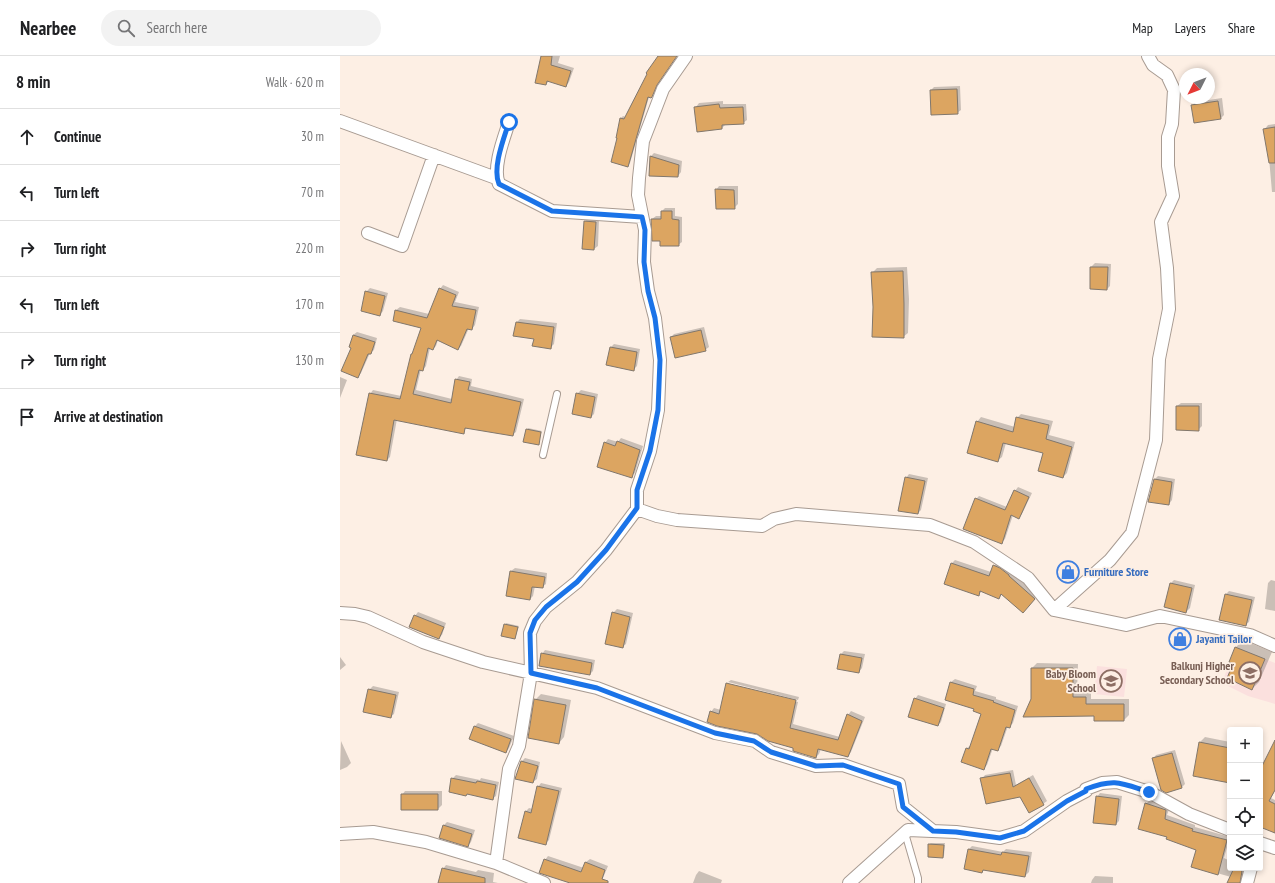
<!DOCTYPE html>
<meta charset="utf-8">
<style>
body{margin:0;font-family:"PT Sans Narrow",sans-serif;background:#f2f2f2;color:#202124}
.controls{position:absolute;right:12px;bottom:12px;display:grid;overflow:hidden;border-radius:4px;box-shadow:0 2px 6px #0003}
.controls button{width:36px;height:36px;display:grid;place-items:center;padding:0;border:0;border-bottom:1px solid #e0e0e0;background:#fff;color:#202124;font:20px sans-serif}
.compass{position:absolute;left:839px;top:12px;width:36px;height:36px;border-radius:50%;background:#fff;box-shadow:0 2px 6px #0003;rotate:228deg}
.stop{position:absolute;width:12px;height:12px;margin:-9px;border:3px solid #1a73e8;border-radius:50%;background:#fff}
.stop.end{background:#1a73e8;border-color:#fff;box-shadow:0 1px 4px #0008}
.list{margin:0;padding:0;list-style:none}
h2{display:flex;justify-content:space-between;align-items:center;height:52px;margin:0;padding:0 16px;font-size:17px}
h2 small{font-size:13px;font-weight:400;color:#757577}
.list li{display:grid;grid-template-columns:26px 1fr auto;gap:12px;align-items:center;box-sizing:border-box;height:56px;padding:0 16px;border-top:1px solid #e0e0e0}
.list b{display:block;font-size:15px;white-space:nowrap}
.list em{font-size:13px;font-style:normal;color:#757577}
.icon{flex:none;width:22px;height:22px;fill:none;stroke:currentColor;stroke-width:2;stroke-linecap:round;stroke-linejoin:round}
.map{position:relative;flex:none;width:935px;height:827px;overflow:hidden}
header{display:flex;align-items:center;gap:24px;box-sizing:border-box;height:56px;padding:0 20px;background:#fff;border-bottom:1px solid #e0e0e0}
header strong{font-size:19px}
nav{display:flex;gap:22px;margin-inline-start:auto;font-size:14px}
.search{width:280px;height:36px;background:#f2f2f2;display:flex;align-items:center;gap:10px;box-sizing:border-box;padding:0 14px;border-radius:22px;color:#757577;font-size:15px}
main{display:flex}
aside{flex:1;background:#fff}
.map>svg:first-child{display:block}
</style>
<header>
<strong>Nearbee</strong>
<div class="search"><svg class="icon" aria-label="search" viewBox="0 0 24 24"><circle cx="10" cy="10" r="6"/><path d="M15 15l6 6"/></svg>Search here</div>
<nav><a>Map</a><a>Layers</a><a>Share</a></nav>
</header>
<main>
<aside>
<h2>8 min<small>Walk · 620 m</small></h2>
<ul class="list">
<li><svg class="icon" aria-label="ahead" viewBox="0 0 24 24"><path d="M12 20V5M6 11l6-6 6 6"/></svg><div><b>Continue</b></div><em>30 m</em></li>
<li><svg class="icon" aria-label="left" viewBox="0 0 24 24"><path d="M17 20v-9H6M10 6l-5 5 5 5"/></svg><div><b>Turn left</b></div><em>70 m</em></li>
<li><svg class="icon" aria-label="right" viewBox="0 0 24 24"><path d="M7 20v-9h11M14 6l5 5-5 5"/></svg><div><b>Turn right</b></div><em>220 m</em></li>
<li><svg class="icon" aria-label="left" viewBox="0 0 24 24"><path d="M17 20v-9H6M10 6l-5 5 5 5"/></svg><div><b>Turn left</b></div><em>170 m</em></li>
<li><svg class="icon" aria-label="right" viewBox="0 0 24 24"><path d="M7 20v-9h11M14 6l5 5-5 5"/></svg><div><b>Turn right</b></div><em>130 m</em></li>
<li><svg class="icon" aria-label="arrive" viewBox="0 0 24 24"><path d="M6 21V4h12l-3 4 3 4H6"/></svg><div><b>Arrive at destination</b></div></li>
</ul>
</aside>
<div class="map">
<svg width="935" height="827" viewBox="0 0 935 827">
<rect width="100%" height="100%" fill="#fdefe4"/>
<path fill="#fbe0de" d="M895,591l40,16v41l-27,-8 -26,-13z
M757,610l30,3 -3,28 -30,-3z"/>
<path fill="#0003" d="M202,0h18l-2,7 16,5 -5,14 -3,4 -17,-5 -3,3z
M319,0h17l-17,26 -6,13 -2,2h-2l-19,66 -2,3 -10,-29 3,-19 2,-2 3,1z
M620,30l1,24 -4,3 -26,-23 3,-3z
M882,42l2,17 -3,3 -29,-12 3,-4z
M383,45v3h23l1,16 -4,3 -18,2 -3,3 -26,-21 3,-4z
M935,68v68h-3l-3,-34 -5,-28 4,-5z
M314,97l28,8 -1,11 -3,4 -28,-1 1,-19z
M379,130h19v18l-4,4 -18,-18z
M325,152h10v8l7,1v25l-4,3 -26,-26 4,-3h6v-5z
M249,162l10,1 -1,27 -4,3 -11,-1 2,-27z
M755,207l16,1 -1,22 -3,3 -16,-1v-21z
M567,211l2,32 -1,34 -5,4 -29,-30 -2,-34 5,-5z
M103,229l16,7 -4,10 24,5 -4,18 -3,4 -3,-1 -8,18 -3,3 -20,-9 -2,6 -3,3 -3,-1 -4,18 -3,4 -2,-1 -5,21 36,9 4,-19 3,-4 13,3 -1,7 53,13 -8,33 -4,3 -45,-8 -4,6 -66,-14 -7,38 -3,3 -17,-66 3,-4 28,6 12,-43 9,-25 -28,-8 2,-10 4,-3 29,7 11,-25z
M30,232l18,5 -5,18 -3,4 -14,-23z
M180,263l37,4 -3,21 -4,4 -15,-10 -20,-3 2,-13z
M364,271l5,20 -4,3 -34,-13 3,-3z
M17,276l20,6 -3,12 -4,3 -9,20 -3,4 -6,-30 1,-12z
M274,288l26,5 -3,17 -4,4 -22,-23z
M0,321l7,3 -7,18z
M241,334l17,4 -4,20 -3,3 -14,-23z
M841,347h21v23l-4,4 -21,-24z
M681,358l32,7 -4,14 26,7 -8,31 -4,4 -19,-25 -38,-9 -4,14 -5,4 -20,-39 4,-5 34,10 2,-9z
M188,372l14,3 -4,13 -11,-14z
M281,382l22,8 -8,27 -4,3 -26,-33 3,-4 10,3z
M569,418l19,4 -7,32 -3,3 -12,-35z
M818,420l17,3 -3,21 -3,4 -15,-24z
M678,431l14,6 -10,21 -3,4 -6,-3 -8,24 -4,4 -25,-44 3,-3 28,11 8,-16z
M615,504l36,12 3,-6 4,-3 14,9 26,23 -12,14 -24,-15 -3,4 -17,-7 -4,4 -26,-32z
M175,512l32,5 -1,11 -4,3 -7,-1 -2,10 -3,3 -23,-4 4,-24z
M834,524l21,5 -5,23 -4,4 -15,-29z
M931,524l4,1v30l-10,-2 3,-26z
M889,535l26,6 -6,25 -4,3 -19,-31z
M277,553l16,4 -7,31 -4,3 -9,-34z
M78,556l28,11 -4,12 -4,3 -23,-22z
M166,567l13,3 -4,12 -10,-13z
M903,584l29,12 -13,30 -7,7 -18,-26 2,-16z
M205,594l50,10 -2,11 -3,3 -48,-20z
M504,595l21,3 -3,14 -3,4 -21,-4 3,-14z
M0,601l6,8 -6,5z
M697,607l41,1 -1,28h14v7h38v16l-5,5 -29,-5 -63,-16v-31z
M615,623l22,7 -2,5 21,6v2l22,7 -5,17 -4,4 -1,-1 -7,20 -4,4 -4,-2 -6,17 -4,4 -20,-8 4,-13 4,-3 11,-32 -7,-4 -24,-27z
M391,624l68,17 -1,3 -70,-18z
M388,626v2l70,18 -5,22 47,13 8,-22 3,-4 14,6 -14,35 -3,4 -27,-7 -2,5 -3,3 -59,-24 -46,-21 3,-4 7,2z
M33,630l26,6 -5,22 -4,3 -21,-27z
M201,638l30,6 -7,37 -5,6 -24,-43z
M578,639l28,9 -5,18 -3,3 -23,-26z
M138,667l36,13 -5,12 -3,4 -36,-14 5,-12z
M865,681l25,5v40l-30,-40z
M1,685l10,22 -4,4 -7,3z
M935,688v47l-4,7 4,2v32l-15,-6v-54z
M835,694l10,34 -3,3 -29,-28 3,-4z
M185,702l15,4 -3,17 -4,3 -12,-20z
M673,714l3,15 17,-10 14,26 -4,3 -23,-8 -38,-17 3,-4z
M116,719l24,5 1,-2 18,4 -3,14 -4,3 -40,-20z
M201,727l21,5 -13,52 -4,4 -19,-33 3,-3 4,1 5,-22z
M65,735h37v14l-4,4h-36v-14z
M760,737l22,3 -3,25 -3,3 -19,-27z
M809,745l21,6 -3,8 28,10v2l35,10 -6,21 6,3v7h15l-4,15h-11l1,-6 -39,-11 5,-16 -28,-14 -23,-32z
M107,766l28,8 -4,12 -3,4 -24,-21z
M591,787h14l-1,13 -1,1 -14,-13z
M632,790l31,6 3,-3 26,3 -3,20 -4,4 -41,-6 -2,2 -13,-23z
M208,800l36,12 2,-6 4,-3 18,7 -7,17h-28l-28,-23z
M106,809l30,7 2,-2 16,3 -1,9 5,1h-59l4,-14z
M359,815l23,9 -1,3h-28l3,-8z
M755,820l18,1v6h-22l1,-3z"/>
<path fill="#dca561" stroke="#81776c" d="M201,0h11l-1,9 20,6 -5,16 -19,-6 -1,4 -11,-2z
M318,0h19l-20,29 -5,12 -1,1 -3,-1 -20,70 -17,-5 6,-24h-1l4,-20 4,1 23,-45 -1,-1z
M617,33l1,25 -27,1 -1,-25z
M878,45l3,18 -27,4 -3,-18z
M379,48l1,4 23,-1 1,17 -22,1v4l-25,3 -3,-25z
M935,71v36h-6l-6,-34z
M310,100l29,9 -1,12 -29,-1z
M375,133l19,1 1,19h-19z
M321,155h11v8l7,1v26h-19v-5h-8l-1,-22h10z
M244,165l12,1 -2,28 -12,-1z
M750,211h18l-1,23 -17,-1z
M563,215l1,33v34l-32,-1 1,-30 -2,-35z
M99,232l17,7 -4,11 24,4 -4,20 -5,-1 -9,21 -21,-10 -4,10 -5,-2 -5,23 -4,-1 -6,24 38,9 4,-24 15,3 -2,8 53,12 -8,34 -48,-8 -1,6 -70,-14 -7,41 -31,-6 13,-62 31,6 11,-45h1l9,-26 -28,-7 2,-11 32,8z
M25,235l20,5 -5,20 -19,-5z
M176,266l38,5 -3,22 -19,-3 2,-7 -21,-3z
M361,274l5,21 -31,7 -5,-21z
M13,279l22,7 -4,12h-3l-10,24 -17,-7 10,-23 -2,-1z
M270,291l27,5 -3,19 -28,-6z
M236,337l19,4 -4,21 -19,-4z
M836,350h23v25l-23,-1z
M676,361l33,8 -3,14 26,8 -9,31 -25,-7 5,-18 -40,-10 -5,19 -31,-9 9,-32 37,11z
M186,373l15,3 -2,13 -16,-3z
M277,385l23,9 -8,28 -35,-11 7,-25 11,4z
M565,421l20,4 -7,33 -20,-3z
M814,423l18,3 -3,23 -21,-3z
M674,434l15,7 -10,22 -8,-4 -9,29 -39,-15 12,-31 30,12z
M611,507l38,13 4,-11 7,3 9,7v1l26,23 -12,14 -22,-19 -2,5 -19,-8 -1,5 -35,-12z
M170,515l35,6 -2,11 -11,-1 -2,13 -24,-4z
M830,527l22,5 -6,25 -22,-6z
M885,538l27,6 -6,26 -27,-6z
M272,556l18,5 -7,31 -18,-4z
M74,559l30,12 -5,12 -30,-12z
M164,568l14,3 -3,12 -14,-3z
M895,591l30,12 -13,31 -25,-12 6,-14 -4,-2z
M201,597l51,10 -2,12 -51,-9z
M500,598l22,4 -3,15 -22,-4z
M691,612h42v29h13v7h38v17h-30v-5l-71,1 8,-18z
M610,626l24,7 -1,6 21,6 -1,1 22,8 -5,18 -4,-1 -8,24 -7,-2 -7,21 -23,-8 5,-14 3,1 12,-35 -8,-3 1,-2 -29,-9z
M386,627l70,17 -6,28 48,12 9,-26 15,7 -14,36 -30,-8 -2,9 -23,-7v-3l-25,-7 -11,-7 -40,-8 -10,-4 3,-11 9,3z
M28,633l28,6 -5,23 -28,-6z
M574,642l30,10 -6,18 -30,-9z
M194,643l32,6 -7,39 -31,-6z
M134,670l37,13 -5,14 -37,-14z
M935,684v50l-6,11 6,3v29l-15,-6v-57z
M859,686l31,6v35l-37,-7z
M832,697l10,35 -16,5 -5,-3 -9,-32z
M181,705l17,5 -5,17 -18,-4z
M670,717l3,14 16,-9 15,27 -15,8 -9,-16 -34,7 -6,-26z
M111,722l25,5 1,-2 19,4 -3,15 -26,-6 -1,2 -17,-4z
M197,730l22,5 -13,54 -28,-7 7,-27 6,2z
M61,738h37v16h-37z
M756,740l23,3 -3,26 -23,-2z
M805,747l21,7 -1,9 28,10 -1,2 35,9 -9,35 -27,-8 5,-17 -30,-11 1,-2 -29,-8z
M103,769l29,9 -4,13 -29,-9z
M588,788l16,1 -1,13 -15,-1z
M628,793l33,6 1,-3 27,4 -4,21 -42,-7 -1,3 -18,-4z
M204,803l37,13 4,-10 20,8 -3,9 6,2v2h-38l-31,-10z
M102,812l43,10v5h-47z
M894,812l8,3 -2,12h-13z"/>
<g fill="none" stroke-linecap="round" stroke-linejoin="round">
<g stroke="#a89b92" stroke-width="8">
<path id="service" d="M203,399l14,-61
M565,777l13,45v5"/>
</g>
<g stroke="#a89b92" stroke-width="14">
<path id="minor" d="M0,65l156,57
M169,66c-5,16 -17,46 -10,62l53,27 90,6
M28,177l34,13 32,-91
M297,453l20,7 20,4 85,6 12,-7 22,-5 134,11 44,17 54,36 26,32 72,15 34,-9 90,19 25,11
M714,554l56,-50 22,-27 24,-93 3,-81 10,-50 -2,-41 -6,-46 12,-26 -5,-30v-29l4,-13 2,-34 -7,-15 -14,-10 -5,-9
M0,557l15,1 13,3 55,25 60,20 114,26 118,45 40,8 16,11 45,14 27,-1 56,19 4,23 30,24
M0,778l33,-2 53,10 70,21 48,20
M920,787l15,5
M156,807l13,-94 10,-23 12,-73 -1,-40 5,-12 11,-14 31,-25 29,-32 31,-41v-19l13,-39 8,-41 2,-50 -5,-42 -7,-27 -4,-29 1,-32 -7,-35 1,-17 4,-37 7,-18 13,-34 23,-33
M509,827l59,-53 48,2 44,6 24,-7 43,-30 19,-10v-2l16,-6 15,-1 32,10 40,22 41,16
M907,827l4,-15"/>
</g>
<use href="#service" stroke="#fff" stroke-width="6"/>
<use href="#minor" stroke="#fff" stroke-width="12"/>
</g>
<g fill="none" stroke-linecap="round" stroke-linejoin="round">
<path stroke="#1a73e8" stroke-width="5" d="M169,66c-5,16 -17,46 -10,62l53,27 90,6 3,13 -1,32 4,29 7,27 5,42 -2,50 -8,41 -13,39v18l-31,42 -29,32 -31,25 -11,13 -5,13 1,40 66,15 118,45 39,8 17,11 45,14 27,-1 56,19 4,23 30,24 23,1 44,6 24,-7 43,-30 19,-10v-2c29,-11 35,-6 63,3"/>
</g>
<defs>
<g id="shop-ring" transform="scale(1.15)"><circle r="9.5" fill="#fdefe4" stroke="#3f7fe0" stroke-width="1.5"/><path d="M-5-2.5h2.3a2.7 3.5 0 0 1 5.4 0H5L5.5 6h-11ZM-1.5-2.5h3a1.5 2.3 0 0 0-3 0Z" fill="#3f7fe0"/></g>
<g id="school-ring" transform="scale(1.15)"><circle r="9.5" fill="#fdefe4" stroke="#8d6e63" stroke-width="1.5"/><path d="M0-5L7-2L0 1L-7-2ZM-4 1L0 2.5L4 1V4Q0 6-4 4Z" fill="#8d6e63"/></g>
</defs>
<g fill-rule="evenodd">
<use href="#shop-ring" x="728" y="516"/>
<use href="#shop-ring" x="840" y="583"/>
<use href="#school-ring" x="910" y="617"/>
<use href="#school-ring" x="771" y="625"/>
</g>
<g text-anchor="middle" stroke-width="3.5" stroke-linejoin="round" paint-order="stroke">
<g font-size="12" font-weight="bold" fill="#366cbe" stroke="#fdefe4" text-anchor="start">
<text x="744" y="520">Furniture Store</text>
<text x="856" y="587">Jayanti Tailor</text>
</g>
<g font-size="12" font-weight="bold" fill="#785e54" stroke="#fdefe4" text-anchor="end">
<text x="894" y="614">Balkunj Higher<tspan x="894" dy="14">Secondary School</tspan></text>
<text x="756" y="622">Baby Bloom<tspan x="756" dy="14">School</tspan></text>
</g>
</g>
</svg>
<div class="controls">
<button>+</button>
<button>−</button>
<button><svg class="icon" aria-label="locate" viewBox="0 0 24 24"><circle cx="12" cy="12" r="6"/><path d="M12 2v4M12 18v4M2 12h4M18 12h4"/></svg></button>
<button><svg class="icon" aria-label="layers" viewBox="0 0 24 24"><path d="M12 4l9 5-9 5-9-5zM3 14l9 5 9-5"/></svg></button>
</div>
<svg class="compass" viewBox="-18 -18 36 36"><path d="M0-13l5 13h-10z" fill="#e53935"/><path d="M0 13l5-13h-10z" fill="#757577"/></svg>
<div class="stop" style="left:169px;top:66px"></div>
<div class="stop end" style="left:809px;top:736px"></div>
</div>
</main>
